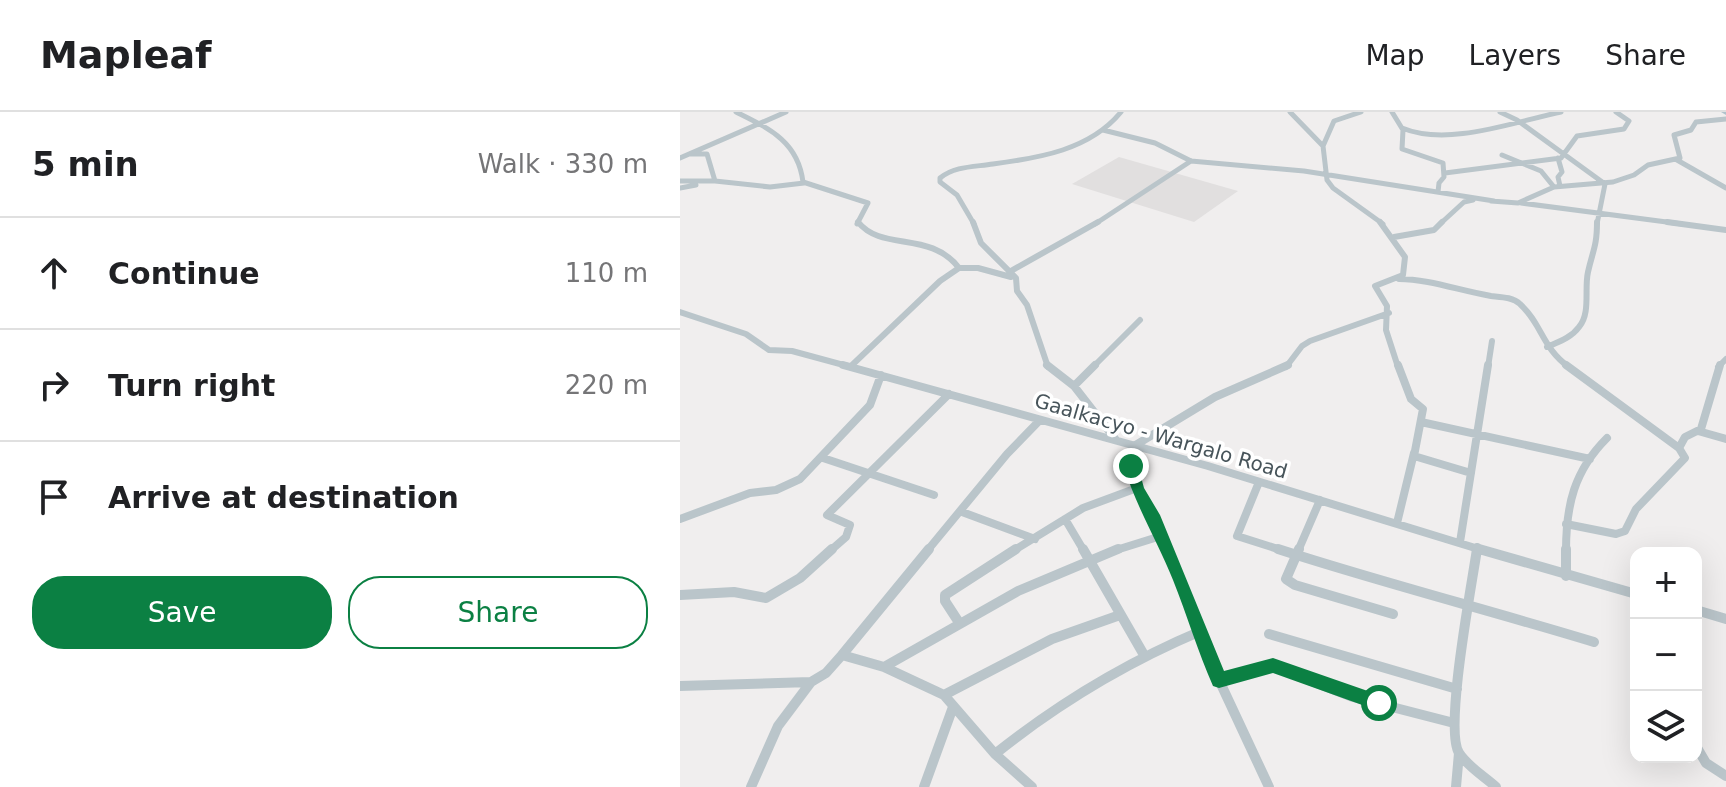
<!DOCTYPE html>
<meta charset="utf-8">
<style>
body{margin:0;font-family:"DejaVu Sans",sans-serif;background:#f6f6f6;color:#202124}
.controls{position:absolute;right:24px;bottom:24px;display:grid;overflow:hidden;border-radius:16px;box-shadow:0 8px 32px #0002}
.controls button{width:72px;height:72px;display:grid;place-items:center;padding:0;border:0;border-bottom:2px solid #e0e0e0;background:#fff;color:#202124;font:40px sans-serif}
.stop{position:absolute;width:24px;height:24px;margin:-18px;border:6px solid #0b8043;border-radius:50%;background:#fff}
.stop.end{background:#0b8043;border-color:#fff;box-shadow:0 2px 8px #0008}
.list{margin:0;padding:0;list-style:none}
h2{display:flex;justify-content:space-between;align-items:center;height:104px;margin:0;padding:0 32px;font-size:34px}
h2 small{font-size:26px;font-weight:400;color:#757577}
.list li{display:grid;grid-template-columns:52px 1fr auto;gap:24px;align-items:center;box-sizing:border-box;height:112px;padding:0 32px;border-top:2px solid #e0e0e0}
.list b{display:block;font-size:30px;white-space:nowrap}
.list em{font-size:26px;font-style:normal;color:#757577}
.actions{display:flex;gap:16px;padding:24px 32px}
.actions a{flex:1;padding:18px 0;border:2px solid #0b8043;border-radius:32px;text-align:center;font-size:28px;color:#0b8043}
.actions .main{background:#0b8043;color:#fff}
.icon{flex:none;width:44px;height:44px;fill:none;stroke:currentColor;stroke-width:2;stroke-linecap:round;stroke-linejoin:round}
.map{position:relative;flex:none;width:1046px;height:675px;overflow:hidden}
header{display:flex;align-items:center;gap:48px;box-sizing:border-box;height:112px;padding:0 40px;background:#fff;border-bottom:2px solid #e0e0e0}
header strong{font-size:38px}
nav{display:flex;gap:44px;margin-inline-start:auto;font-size:28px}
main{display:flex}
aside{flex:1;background:#fff}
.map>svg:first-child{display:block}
</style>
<header>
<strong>Mapleaf</strong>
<nav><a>Map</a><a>Layers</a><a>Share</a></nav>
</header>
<main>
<aside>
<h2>5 min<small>Walk · 330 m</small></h2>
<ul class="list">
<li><svg class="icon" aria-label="ahead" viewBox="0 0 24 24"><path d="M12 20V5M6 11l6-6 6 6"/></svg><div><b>Continue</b></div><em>110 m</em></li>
<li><svg class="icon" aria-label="right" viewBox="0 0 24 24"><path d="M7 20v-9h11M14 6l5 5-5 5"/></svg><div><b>Turn right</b></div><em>220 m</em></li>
<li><svg class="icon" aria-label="arrive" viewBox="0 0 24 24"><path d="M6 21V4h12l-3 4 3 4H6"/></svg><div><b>Arrive at destination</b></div></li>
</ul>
<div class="actions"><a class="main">Save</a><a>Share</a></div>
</aside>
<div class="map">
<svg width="1046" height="675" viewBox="0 0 1046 675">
<rect width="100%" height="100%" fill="#f0eeee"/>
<path fill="#e1dfdf" d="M439,45l119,34 -44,31 -122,-38z"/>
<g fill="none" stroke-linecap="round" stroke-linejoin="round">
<path stroke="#bac5ca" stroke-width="5" d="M56,0c32,16 62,29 67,70l65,21 -11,21
M610,0l33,34 4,34 6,8 50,36
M712,0l11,18 -1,19 41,14 1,14 -5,6 -1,9
M820,0l17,8 88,64 -8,40
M722,16c46,19 111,-6 159,-16
M423,18l52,13 36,18 113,10 190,30
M643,34l11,-25 27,-9
M9,42h18l8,27 55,6 34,-4
M822,43l39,16 13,16
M0,46l106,-46
M878,46l4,14 -4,5 2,9
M997,48l49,28
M765,61l116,-15 16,-22 47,-7 5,-8 -13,-9
M0,69h35
M0,76l16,-3
M811,89l27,2 36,-16 59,-5 21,-7 14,-10 32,-7 -6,-23 17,-5 5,-8 30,-3
M841,91l161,21
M294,112l-17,-29 -17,-13v-4c15,-12 34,-11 53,-14 46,-6 97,-14 128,-52
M415,112l96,-63
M760,112l24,-22 9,-2"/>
<path stroke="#bac5ca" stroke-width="6" d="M178,110c24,30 72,8 101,46h19l33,9
M293,110l8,21 35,35 1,13 10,14 21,62
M700,110l25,35 -2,18 -28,11 12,20 -1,24 12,37
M987,110l59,8
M714,125l40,-7 8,-8
M329,160l89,-50
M719,167c29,0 62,12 92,17 9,1 22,1 29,8 22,20 22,44 49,63
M0,200l66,22 23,16 23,1 59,16
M867,235c11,-5 24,-9 32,-20 12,-14 5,-38 9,-55 5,-22 9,-26 9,-50
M170,255l90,-86 19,-13
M413,255l47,-47
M606,255l16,-21 8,-5 79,-28
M808,255l4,-26
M1038,255l8,-8"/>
<path stroke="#bac5ca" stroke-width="8" d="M163,253l365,101 277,85
M367,253l27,21 42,54
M718,253l13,34 12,10 -9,47 57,17
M886,253l113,83
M394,274l21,-21
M741,310l169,37
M1018,319l28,8
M143,346l111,37
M579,370l-22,54 47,15
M282,400l73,27
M0,407l70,-26 26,-3 24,-11 70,-74 11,-30
M385,407l19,32
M717,411l17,-70
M886,412l50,10 9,-3 11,-22 49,-51 -6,-10 6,-11 16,-8 19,-64
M780,430l28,-177
M150,439l16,-14 4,-12 -23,-10 122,-121
M247,439l80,-97 33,-34
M333,439l70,-43 54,-20
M433,439l48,-15
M488,439l-15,-36 -16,-27 -6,-22 3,-20 81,-49 73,-32
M618,439l22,-51
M796,439l1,-4
M886,439c0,-46 8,-80 41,-113"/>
<path stroke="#bac5ca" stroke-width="10" d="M249,437l-87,106 42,12 60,28 51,59 37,33
M403,437l61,106
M487,437l52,131 50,107
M598,437c105,34 211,61 316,93
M619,437l-13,30 9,6 98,29
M797,437c-5,35 -33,180 -18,204 8,13 26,24 37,34
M799,437l157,45
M886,437v27
M0,483l54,-3 32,6 34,-20 32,-29
M1016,498l30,9
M278,509l-13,-20v-6l71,-46
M589,522l188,55
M204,555l134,-76 100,-42
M539,568l54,-14 80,31 101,26
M0,574l131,-4
M264,583l108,-56 68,-24
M1016,634l10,17 20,13
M315,642c65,-52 130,-91 206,-123
M71,675l27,-61 33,-44 15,-9 16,-18
M244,675l29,-80
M776,675l3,-34"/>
<path fill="#afc2cc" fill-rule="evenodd" d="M1041,0h5v3z"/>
</g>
<path fill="#0b8043" d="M451,349l7,5 6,22 16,27 64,156 49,-13 112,39 2,6 -2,6 -6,2 -106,-38 -54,15 -6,-2c-15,-34 -26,-71 -40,-106 -15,-38 -38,-75 -49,-114z"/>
<g text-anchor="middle" stroke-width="7" stroke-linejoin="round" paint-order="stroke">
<g font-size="20" fill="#47545a" stroke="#fff">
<text transform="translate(481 324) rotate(16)" y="7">Gaalkacyo - Wargalo Road</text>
</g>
</g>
</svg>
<div class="controls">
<button>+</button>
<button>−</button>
<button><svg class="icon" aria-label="layers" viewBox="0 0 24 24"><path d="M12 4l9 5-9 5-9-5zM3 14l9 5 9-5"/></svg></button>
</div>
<div class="stop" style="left:699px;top:591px"></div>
<div class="stop end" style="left:451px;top:354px"></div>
</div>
</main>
